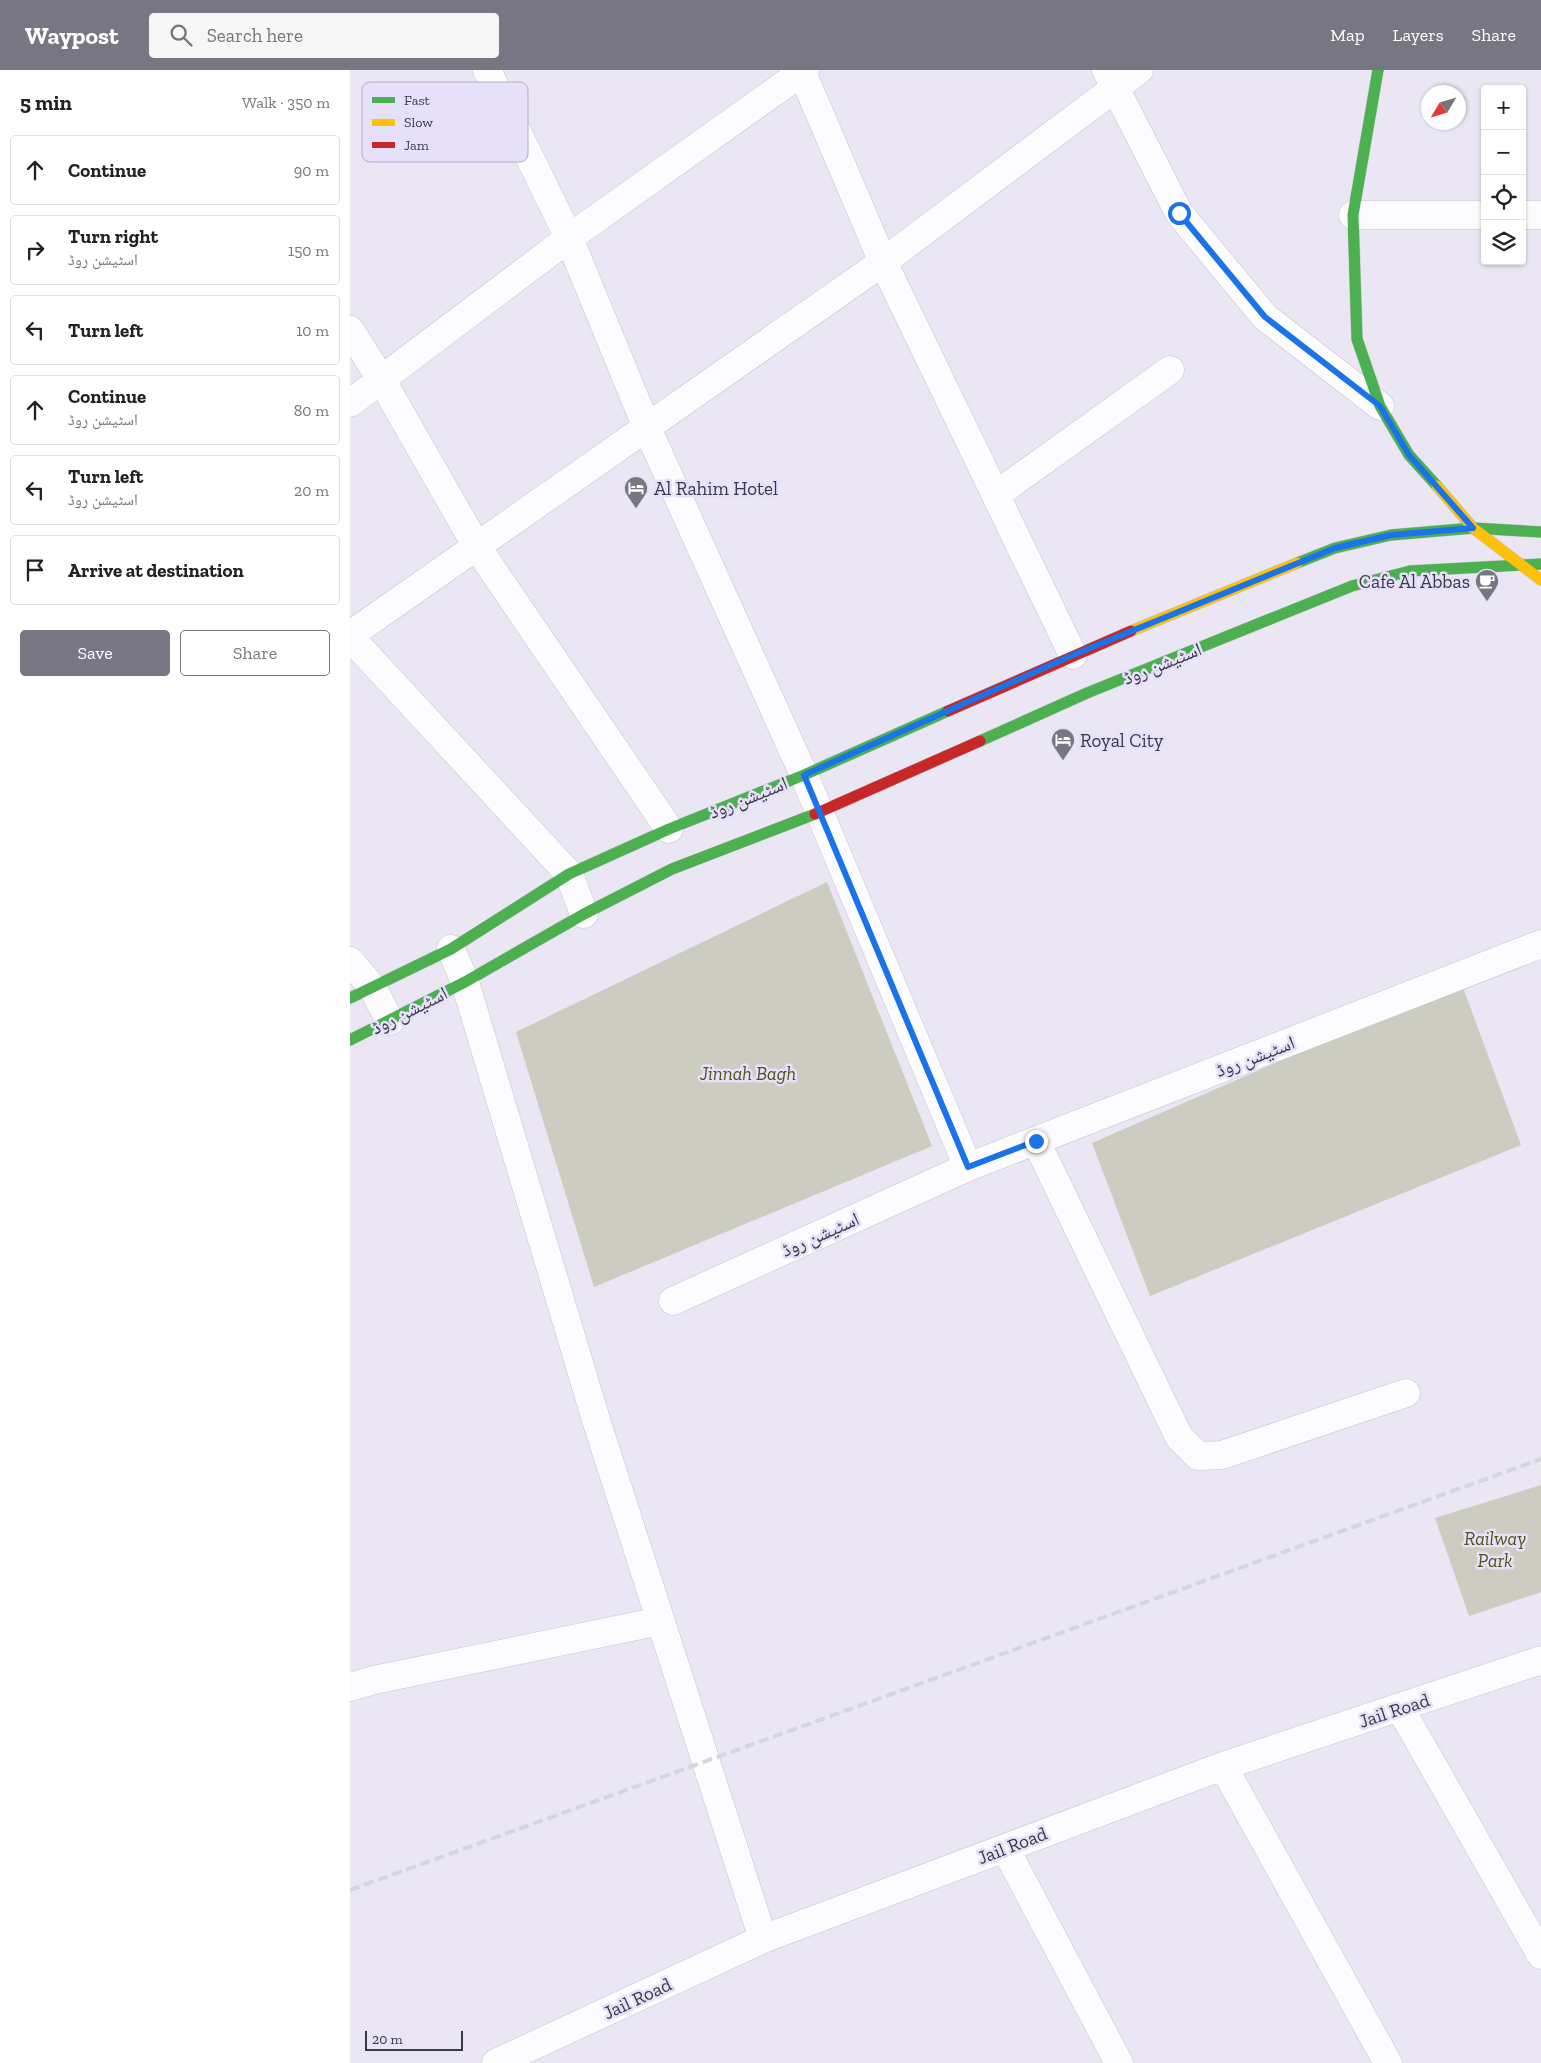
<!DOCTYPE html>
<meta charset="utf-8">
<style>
body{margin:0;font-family:"Zilla Slab","Noto Naskh Arabic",serif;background:#f6f6f6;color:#222}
.controls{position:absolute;right:15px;top:15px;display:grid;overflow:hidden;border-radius:5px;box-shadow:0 1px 4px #0004}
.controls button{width:45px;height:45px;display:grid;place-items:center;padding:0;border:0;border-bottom:1px solid #e0e0e0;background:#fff;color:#222;font:25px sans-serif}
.compass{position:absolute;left:1071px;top:15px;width:45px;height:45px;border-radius:50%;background:#fff;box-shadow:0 1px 4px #0004;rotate:232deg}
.scale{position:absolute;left:15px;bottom:12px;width:98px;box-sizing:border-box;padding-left:5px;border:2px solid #3c3946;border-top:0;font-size:14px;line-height:18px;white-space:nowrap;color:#3c3946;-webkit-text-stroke:4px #e6e0fa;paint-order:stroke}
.stop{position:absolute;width:15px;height:15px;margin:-11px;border:4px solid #1a73e8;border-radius:50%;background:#fff}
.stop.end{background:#1a73e8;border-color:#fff;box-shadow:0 1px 5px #0008}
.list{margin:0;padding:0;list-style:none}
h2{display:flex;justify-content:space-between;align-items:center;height:65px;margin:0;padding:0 20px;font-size:21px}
h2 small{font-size:16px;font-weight:400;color:#767676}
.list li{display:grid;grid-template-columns:32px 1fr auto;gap:15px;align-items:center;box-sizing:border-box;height:70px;margin:0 10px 10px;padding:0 10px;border:1px solid #e0e0e0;border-radius:5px}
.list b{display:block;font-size:19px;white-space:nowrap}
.list p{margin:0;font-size:16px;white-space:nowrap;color:#767676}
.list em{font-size:16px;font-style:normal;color:#767676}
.actions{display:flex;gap:10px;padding:15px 20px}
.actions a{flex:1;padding:11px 0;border:1px solid #797683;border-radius:5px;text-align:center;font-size:18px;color:#797683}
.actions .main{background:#797683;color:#fff}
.icon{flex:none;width:28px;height:28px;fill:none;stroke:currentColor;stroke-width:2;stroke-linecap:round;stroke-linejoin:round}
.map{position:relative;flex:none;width:1191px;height:1993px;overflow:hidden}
header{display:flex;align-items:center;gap:30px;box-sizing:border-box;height:70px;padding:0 25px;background:#797683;color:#fff}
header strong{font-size:24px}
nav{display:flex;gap:28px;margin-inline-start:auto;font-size:18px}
.search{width:350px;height:45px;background:#f6f6f6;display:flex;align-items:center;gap:12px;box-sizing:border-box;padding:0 18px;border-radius:5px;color:#767676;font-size:19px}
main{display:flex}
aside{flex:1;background:#fff}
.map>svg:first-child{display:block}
</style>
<header>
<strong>Waypost</strong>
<div class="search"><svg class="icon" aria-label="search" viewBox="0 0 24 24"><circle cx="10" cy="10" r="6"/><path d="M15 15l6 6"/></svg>Search here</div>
<nav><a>Map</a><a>Layers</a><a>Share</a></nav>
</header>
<main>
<aside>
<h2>5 min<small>Walk · 350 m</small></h2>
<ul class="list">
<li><svg class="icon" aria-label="ahead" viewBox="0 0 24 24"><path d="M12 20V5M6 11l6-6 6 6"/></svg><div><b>Continue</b></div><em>90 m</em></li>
<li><svg class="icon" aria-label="right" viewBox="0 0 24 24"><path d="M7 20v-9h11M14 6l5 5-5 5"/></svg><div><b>Turn right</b><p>اسٹیشن روڈ</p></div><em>150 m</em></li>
<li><svg class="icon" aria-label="left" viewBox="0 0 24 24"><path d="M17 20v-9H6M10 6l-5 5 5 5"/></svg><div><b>Turn left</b></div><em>10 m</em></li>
<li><svg class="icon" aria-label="ahead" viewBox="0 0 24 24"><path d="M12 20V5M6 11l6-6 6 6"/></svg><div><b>Continue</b><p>اسٹیشن روڈ</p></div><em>80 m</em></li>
<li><svg class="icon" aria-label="left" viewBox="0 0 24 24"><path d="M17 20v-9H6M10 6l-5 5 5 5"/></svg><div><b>Turn left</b><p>اسٹیشن روڈ</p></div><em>20 m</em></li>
<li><svg class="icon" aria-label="arrive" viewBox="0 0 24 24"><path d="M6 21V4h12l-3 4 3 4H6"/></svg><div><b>Arrive at destination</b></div></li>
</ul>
<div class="actions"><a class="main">Save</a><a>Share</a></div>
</aside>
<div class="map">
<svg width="1191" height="1993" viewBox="0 0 1191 1993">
<rect width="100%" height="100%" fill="#eae6f4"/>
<path fill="#ccccc0" d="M477,812l105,264 -338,141 -78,-255z
M1111,912l60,163 -371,151 -58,-153z
M1191,1415v107l-72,24 -34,-98z"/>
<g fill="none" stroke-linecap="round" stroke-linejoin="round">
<g stroke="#c6c3cf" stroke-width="29">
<path id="street" d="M137,0l82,168 78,190 157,347 164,392
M451,0l82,192 190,393
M756,0l73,143 86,104 115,89
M1003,145h132
M1172,145h19
M0,260l31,49 96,168 192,282
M0,333l219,-165 236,-168
M647,424l173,-124
M0,565l533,-373 256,-192
M0,567l219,237 15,40
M101,879l14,33 132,441 166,516
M0,891l22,26 18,34
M686,1071l143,296 19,19 24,-1 184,-62
M323,1231l295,-134 573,-223
M0,1617l24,-7 286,-59
M1050,1638l141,247
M873,1696l165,297
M655,1778l114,215
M146,1993l267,-124 460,-173 318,-106"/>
</g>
<g stroke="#c6c3cf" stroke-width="12">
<path id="fast" d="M1028,0l-25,145 4,124 23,67 29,49 28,31
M947,493l38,-15 56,-13 82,-7 68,4
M630,671l107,-48 265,-107 58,-15 131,-7
M0,928l101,-49 118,-75 100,-45 135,-54 144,-64
M0,970l115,-58 119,-68 88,-45 143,-55"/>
</g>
<g stroke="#c6c3cf" stroke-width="12">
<path id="slow" d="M1087,416l36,42 68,52
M781,561l166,-68"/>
</g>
<g stroke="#c6c3cf" stroke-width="12">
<path id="jam" d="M598,641l183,-80
M465,744l165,-73"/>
</g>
<use href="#street" stroke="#fcfbfd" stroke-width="28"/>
<use href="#fast" stroke="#4caf50" stroke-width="11"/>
<use href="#slow" stroke="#ffc107" stroke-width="11"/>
<use href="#jam" stroke="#c62828" stroke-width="11"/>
<path stroke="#d6d5d9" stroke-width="4" stroke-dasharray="10 5" stroke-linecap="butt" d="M0,1820l1191,-431"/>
</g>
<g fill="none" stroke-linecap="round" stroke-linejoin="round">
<path stroke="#1a73e8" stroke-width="6" d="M686,1071l-68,26 -164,-392 269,-120 262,-107 56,-13 82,-7 -64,-73 -29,-49 -115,-89 -86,-104"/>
</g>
<defs>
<g id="hotel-pin" transform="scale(1.25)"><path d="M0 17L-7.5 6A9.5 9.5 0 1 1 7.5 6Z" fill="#797683" stroke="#e6e0fa"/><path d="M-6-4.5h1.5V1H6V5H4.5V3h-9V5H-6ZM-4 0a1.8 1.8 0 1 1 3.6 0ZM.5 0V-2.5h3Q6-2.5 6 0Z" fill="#fff"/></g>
<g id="cafe-pin" transform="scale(1.25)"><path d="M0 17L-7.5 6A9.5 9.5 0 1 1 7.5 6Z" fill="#797683" stroke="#e6e0fa"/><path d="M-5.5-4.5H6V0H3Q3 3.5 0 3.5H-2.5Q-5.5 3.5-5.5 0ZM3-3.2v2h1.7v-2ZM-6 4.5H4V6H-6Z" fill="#fff"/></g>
</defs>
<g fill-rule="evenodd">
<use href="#hotel-pin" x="286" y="418"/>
<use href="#cafe-pin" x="1137" y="511"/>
<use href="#hotel-pin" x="713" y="670"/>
</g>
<g text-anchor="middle" stroke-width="5" stroke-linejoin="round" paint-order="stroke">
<g font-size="19" fill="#3c3946" stroke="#e6e0fa" text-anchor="start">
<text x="304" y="425">Al Rahim Hotel</text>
<text x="1120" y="518" text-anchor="end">Cafe Al Abbas</text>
<text x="730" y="677">Royal City</text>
</g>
<g font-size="19" fill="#3c3946" stroke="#e6e0fa">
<text transform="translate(812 593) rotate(-22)" y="7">اسٹیشن روڈ</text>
<text transform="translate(398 727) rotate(-22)" y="7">اسٹیشن روڈ</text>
<text transform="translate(59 940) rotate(-27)" y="7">اسٹیشن روڈ</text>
<text transform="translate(905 986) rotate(-21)" y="7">اسٹیشن روڈ</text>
<text transform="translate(470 1164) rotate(-24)" y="7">اسٹیشن روڈ</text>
<text transform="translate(1044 1640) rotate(-18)" y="7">Jail Road</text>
<text transform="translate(662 1775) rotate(-21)" y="7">Jail Road</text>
<text transform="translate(287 1928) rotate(-25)" y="7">Jail Road</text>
</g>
<g font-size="19" font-style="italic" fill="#525415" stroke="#e6e0fa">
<text x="398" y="1010">Jinnah Bagh</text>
<text x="1145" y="1475">Railway<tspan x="1145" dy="22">Park</tspan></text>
</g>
</g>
<rect x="12" y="12" width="166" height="80" rx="8" fill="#e6e0fa" stroke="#b3aec4" stroke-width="1"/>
<rect x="22" y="27" width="23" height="6" fill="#4caf50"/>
<rect x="22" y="49" width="23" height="7" fill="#ffc107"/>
<rect x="22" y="72" width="23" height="6" fill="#c62828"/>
<g font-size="14" fill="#3c3946">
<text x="54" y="35">Fast</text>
<text x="54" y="57">Slow</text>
<text x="54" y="80">Jam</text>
</g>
</svg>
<div class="controls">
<button>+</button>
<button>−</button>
<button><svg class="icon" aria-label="locate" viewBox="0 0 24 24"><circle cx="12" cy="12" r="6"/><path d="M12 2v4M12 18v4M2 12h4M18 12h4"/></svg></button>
<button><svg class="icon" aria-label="layers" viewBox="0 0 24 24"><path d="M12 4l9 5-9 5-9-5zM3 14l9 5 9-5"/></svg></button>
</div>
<svg class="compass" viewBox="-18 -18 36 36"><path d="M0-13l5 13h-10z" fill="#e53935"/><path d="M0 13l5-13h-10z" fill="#767676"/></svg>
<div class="scale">20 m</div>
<div class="stop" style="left:829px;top:143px"></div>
<div class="stop end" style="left:686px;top:1071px"></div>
</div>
</main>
